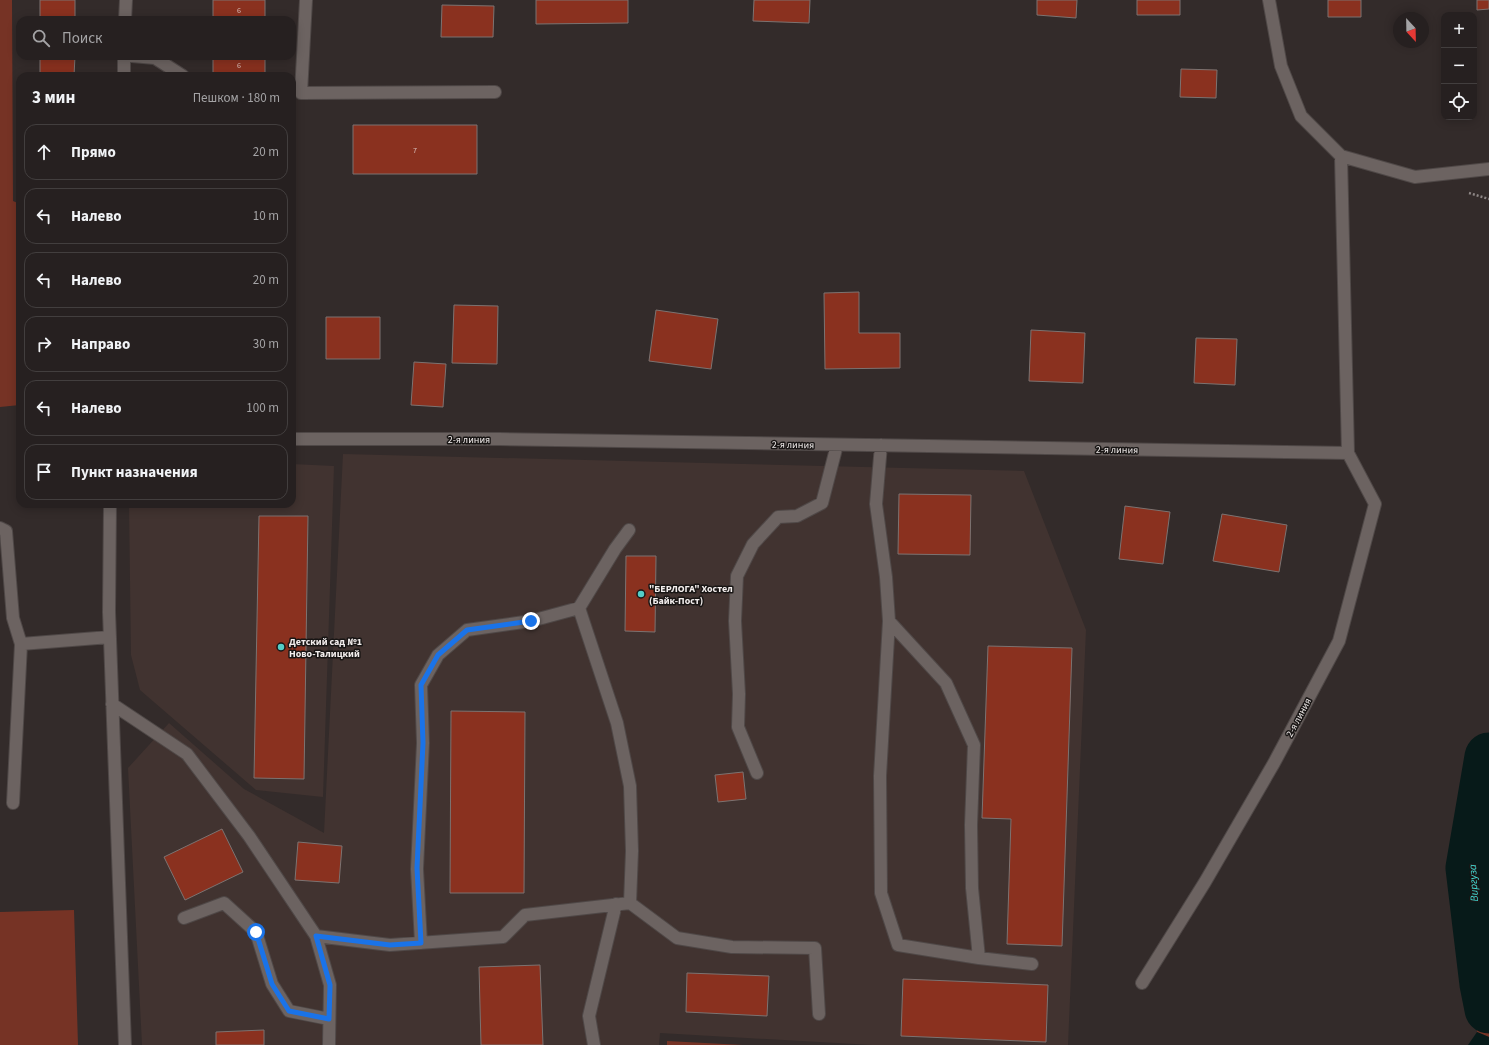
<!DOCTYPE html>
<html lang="ru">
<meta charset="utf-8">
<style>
body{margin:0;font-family:"Source Sans 3",sans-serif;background:#322d2d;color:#f1f3f6}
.controls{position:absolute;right:12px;top:12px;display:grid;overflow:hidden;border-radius:8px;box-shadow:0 2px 10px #0003}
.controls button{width:36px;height:36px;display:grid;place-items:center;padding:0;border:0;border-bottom:1px solid #423e3e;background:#262020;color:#f1f3f6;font:20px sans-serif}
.compass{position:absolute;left:1393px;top:12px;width:36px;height:36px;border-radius:50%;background:#262020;box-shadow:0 2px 10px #0003;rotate:158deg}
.stop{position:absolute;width:12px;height:12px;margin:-9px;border:3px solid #1a73e8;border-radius:50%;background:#fff}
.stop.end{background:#1a73e8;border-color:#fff;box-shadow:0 1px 4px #0008}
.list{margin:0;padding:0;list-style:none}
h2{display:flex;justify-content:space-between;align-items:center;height:52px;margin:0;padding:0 16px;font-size:17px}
h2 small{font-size:13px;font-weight:400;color:#a4a3a5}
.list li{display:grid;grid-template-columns:26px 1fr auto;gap:12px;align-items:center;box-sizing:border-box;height:56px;margin:0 8px 8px;padding:0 8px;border:1px solid #423e3e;border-radius:12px}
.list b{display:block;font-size:15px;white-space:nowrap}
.list em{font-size:13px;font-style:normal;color:#a4a3a5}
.icon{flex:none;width:22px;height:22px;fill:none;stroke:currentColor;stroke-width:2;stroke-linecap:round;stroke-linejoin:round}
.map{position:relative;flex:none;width:1489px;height:1045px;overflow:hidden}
.search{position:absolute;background:#262020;box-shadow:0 2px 10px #0003;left:16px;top:16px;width:280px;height:44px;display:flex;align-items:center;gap:10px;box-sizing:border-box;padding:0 14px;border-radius:12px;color:#a4a3a5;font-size:15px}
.panel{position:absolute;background:#262020;box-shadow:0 2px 10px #0003;left:16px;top:72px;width:280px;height:436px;border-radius:12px}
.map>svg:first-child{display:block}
</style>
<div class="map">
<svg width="1489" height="1045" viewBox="0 0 1489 1045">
<rect width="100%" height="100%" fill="#332b2a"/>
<path fill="#413330" d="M343,454l681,17 62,159 -18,415h-196l-212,-12 -1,12h-517l-14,-277 41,-45 75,66 80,44z
M292,464l42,2 -11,331 -67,-7 -116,-100 -9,-35 -2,-151h163z"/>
<path fill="#763325" d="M0,0h12l1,201 7,3v201l-20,2z
M1489,757v280l-12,-5 7,-48 -14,-116z
M74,910l4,135h-78v-133z
M667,1041l76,4h-76z"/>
<path fill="#071a19" d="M1477,1032l12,5v8h-21z"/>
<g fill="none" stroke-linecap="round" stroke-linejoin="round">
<path stroke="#071a19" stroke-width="49" d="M1489,757l-19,111 14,116 5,25"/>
</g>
<path fill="#8a311f" stroke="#7c7371" d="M40,0h35v20h-35z
M213,0h52v20h-52z
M536,0h92v23l-92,1z
M754,0h56l-1,23 -56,-2z
M1037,0h40l-1,18 -39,-3z
M1137,0h43v15h-43z
M1328,0h33v17h-33z
M1477,0h12v9l-12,1z
M442,5l52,1 -1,31h-52z
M40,56h35l-1,20h-34z
M213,56h52v19h-52z
M1181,69l36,1 -1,28 -36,-1z
M353,125h124v49h-124z
M859,292v41h41v35l-75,1 -1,-76z
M454,305l44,1 -1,58 -45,-1z
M656,310l62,9 -7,50 -62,-8z
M326,317h54v42h-54z
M1031,330l54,3 -2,50 -54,-2z
M1196,338l41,1 -2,46 -41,-2z
M414,362l32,2 -3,43 -32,-2z
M899,494l72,1 -1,60 -72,-1z
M1125,506l45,6 -7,52 -44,-5z
M1222,514l65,11 -8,47 -66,-11z
M259,516h49l-4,263 -50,-1z
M626,556h30l-1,76 -30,-1z
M988,646l84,2 -10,298 -55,-2 4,-125 -29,-1z
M451,711l74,1 -1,181h-74z
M743,772l3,27 -28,3 -3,-27z
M222,829l21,43 -58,28 -21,-43z
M298,842l44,4 -3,37 -44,-3z
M540,965l3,80h-62l-2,-78z
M687,973l82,3 -2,40 -81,-4z
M903,979l145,6 -2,57 -145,-6z
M264,1030v15h-48v-13z"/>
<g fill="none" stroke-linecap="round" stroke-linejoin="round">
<g stroke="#4f4847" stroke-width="14">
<path id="minor" d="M306,0l-5,93 194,-1
M1269,0l12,66 20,50 40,40 74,21 74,-8
M125,20l1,-20
M132,56l23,2 28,18
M124,76v-20
M1341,156l7,297
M292,439h207l849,14 27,51 -36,137 -65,122 -69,119 -63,101
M881,445l-5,59 10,73 3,44 -9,155 1,117 17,52 81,13 53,6
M110,504l-1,108 16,433
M0,528l6,3 7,87 8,26 89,-7
M889,621l57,62 28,62 -3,80 1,63 7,70
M112,704l75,50 62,82 67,100 14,49 -1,60
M757,773l-19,-46 1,-33 -4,-73 2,-45 16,-32 25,-27 19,-1 25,-13 15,-58
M13,803l8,-159
M630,903l47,35 55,9 83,1 4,66
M184,918l40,-15 32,29 16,52 17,27 40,8
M316,936l74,9 113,-8 22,-22 105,-12 2,-52 -2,-65 -13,-63 -38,-115 36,-59 14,-19
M421,943l-4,-74 6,-126 -2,-58 17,-30 29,-25 64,-9 48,-13
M594,1045l-5,-29 27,-112"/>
</g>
<path stroke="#8d8685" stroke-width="2.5" stroke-dasharray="2 2" stroke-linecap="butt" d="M1469,193l20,6"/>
<use href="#minor" stroke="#6c6361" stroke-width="12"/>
</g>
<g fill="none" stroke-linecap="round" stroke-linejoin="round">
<path stroke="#1a73e8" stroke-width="5" d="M256,932l16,52 17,27 40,8 1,-34 -14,-49 74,9 31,-2 -4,-75 6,-125 -2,-58 17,-30 29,-25 64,-9"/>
</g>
<g fill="#54cdc7" stroke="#181514" stroke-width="1.5">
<circle cx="641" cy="594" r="4"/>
<circle cx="281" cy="647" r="4"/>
</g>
<g text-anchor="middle" stroke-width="3" stroke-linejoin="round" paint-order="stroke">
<g font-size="8" fill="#d9bfba">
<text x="239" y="13">6</text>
<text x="239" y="68">6</text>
<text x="415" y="153">7</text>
</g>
<g font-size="10" fill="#f3eeed" stroke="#181514">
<text x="469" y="443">2-я линия</text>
<text transform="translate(793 444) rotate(1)" y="4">2-я линия</text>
<text transform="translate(1117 449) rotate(1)" y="4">2-я линия</text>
<text transform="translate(1298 717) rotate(-62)" y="4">2-я линия</text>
</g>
<g font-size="10" font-weight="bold" fill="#f3eeed" stroke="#181514" text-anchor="start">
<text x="649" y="592">"БЕРЛОГА" Хостел<tspan x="649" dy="12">(Байк-Пост)</tspan></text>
<text x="289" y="645">Детский сад №1<tspan x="289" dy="12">Ново-Талицкий</tspan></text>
</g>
<g font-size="11" font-style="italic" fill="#44dcd5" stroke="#181514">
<text transform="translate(1473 883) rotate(-93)" y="4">Виргуза</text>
</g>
</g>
</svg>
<div class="controls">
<button>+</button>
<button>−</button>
<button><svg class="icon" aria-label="locate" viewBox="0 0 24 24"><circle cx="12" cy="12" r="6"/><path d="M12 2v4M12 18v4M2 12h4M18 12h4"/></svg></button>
</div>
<svg class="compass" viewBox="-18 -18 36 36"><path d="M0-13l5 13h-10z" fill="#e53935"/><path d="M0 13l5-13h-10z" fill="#a4a3a5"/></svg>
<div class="stop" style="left:256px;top:932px"></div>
<div class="stop end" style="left:531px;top:621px"></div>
<div class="search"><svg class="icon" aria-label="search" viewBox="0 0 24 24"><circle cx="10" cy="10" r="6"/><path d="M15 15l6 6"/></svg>Поиск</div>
<section class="panel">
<h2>3 мин<small>Пешком · 180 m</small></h2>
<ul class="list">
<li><svg class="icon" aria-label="ahead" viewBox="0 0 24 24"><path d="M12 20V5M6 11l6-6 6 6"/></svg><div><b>Прямо</b></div><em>20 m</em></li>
<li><svg class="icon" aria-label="left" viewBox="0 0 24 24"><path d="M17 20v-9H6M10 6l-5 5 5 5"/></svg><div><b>Налево</b></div><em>10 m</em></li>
<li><svg class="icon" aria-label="left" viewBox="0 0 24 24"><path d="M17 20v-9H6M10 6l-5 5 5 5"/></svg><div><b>Налево</b></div><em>20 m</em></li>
<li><svg class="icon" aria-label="right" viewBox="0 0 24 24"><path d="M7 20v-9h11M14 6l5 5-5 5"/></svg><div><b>Направо</b></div><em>30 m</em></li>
<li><svg class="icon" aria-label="left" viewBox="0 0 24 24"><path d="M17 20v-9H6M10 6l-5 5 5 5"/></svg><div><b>Налево</b></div><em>100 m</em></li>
<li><svg class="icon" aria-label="arrive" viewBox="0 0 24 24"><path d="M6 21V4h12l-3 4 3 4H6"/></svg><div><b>Пункт назначения</b></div></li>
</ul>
</section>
</div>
